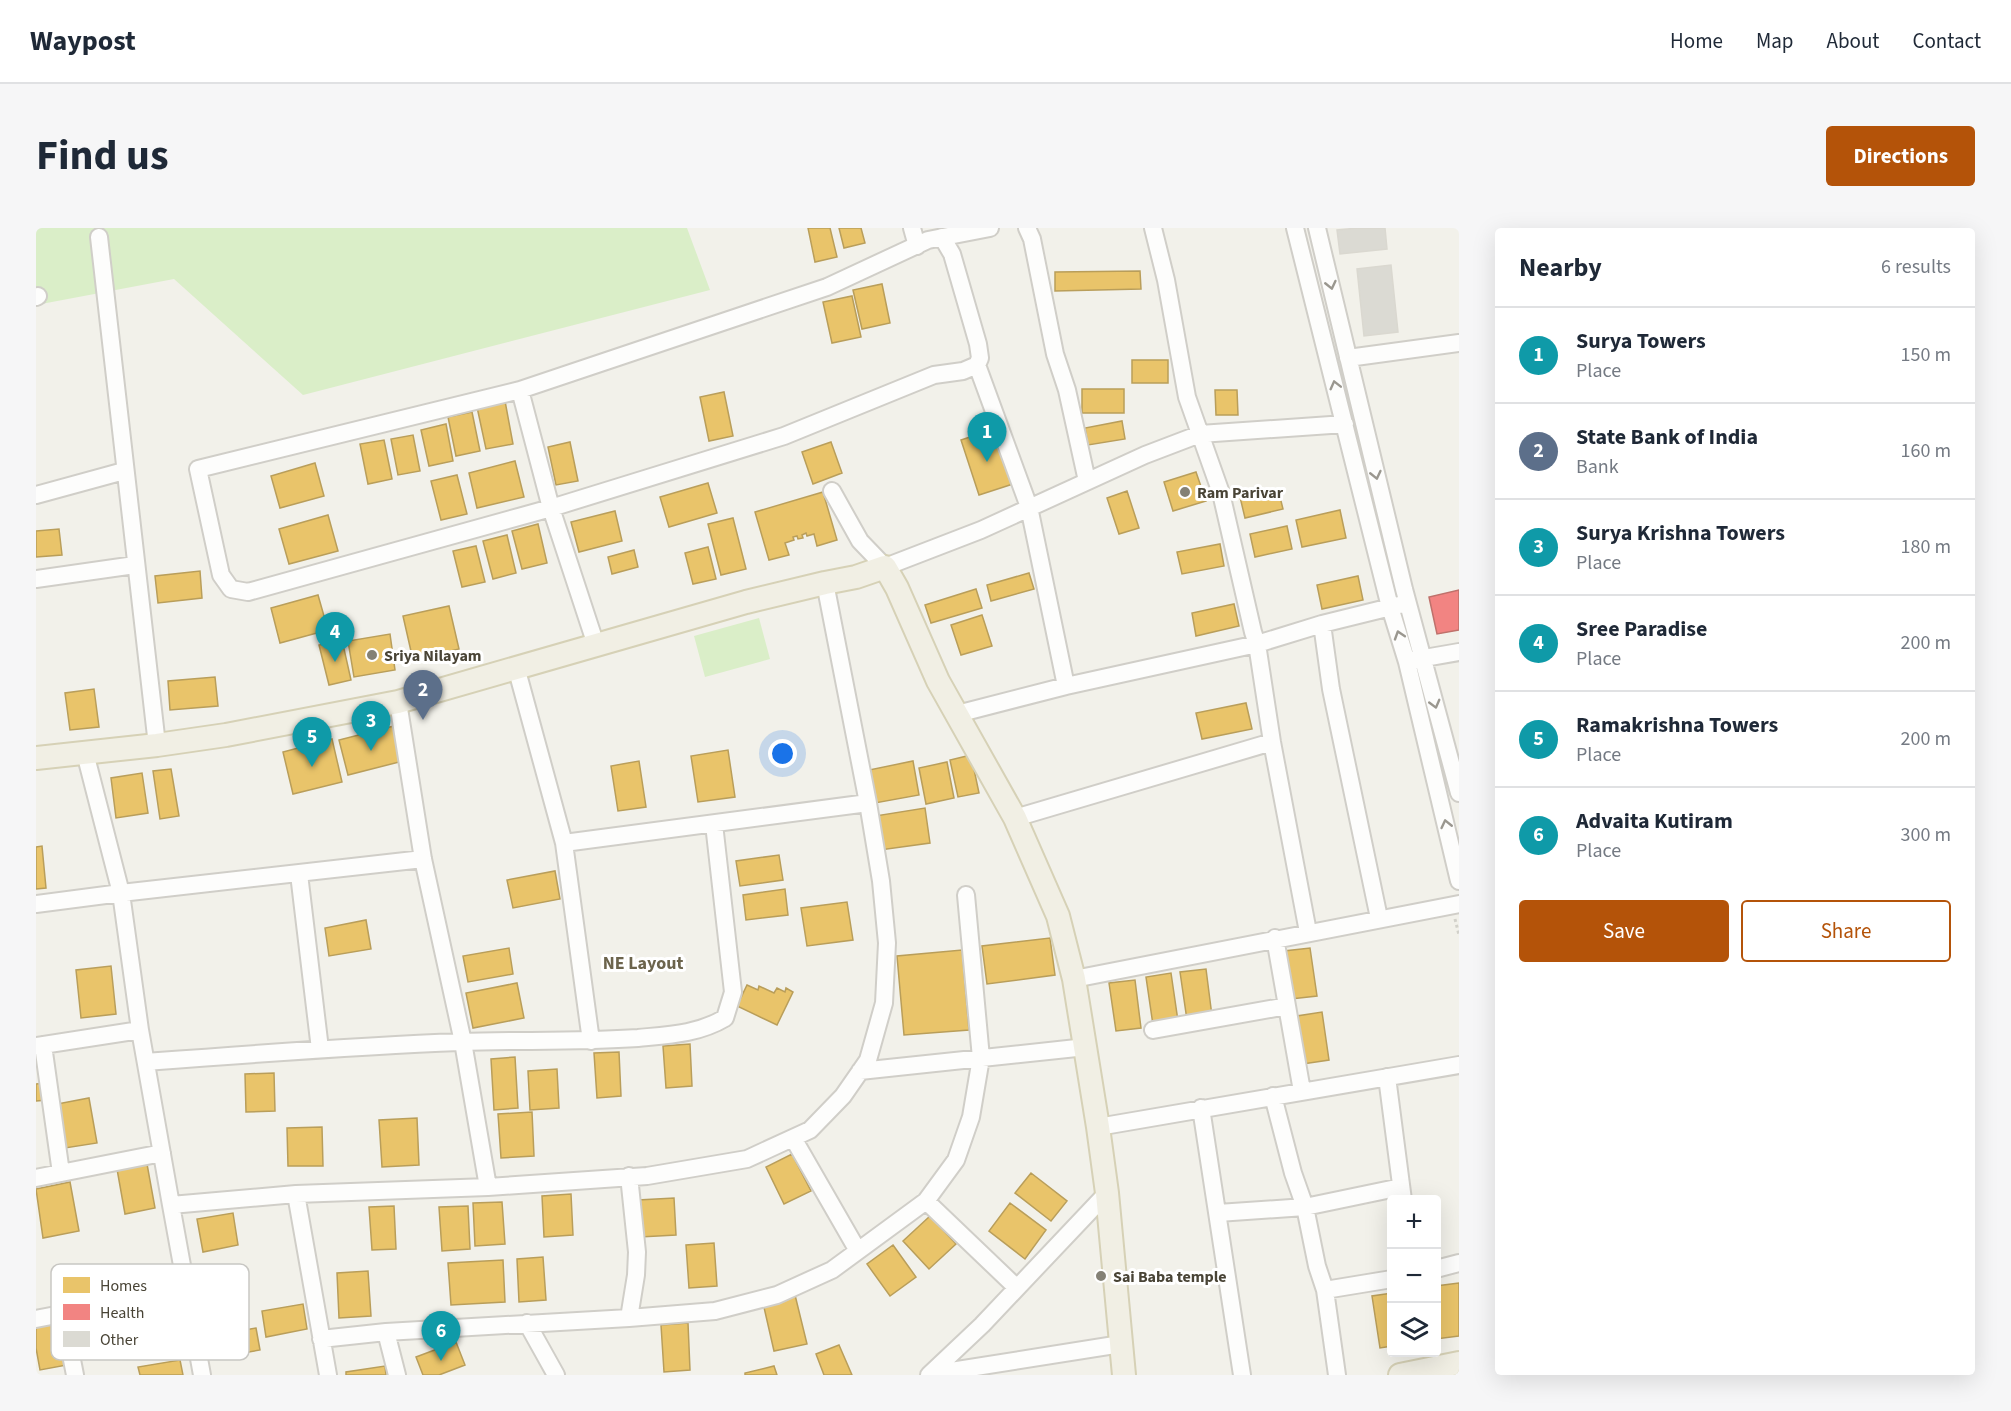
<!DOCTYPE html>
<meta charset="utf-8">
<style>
body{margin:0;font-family:"Source Sans 3",sans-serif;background:#f6f6f7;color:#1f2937}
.controls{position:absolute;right:18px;bottom:18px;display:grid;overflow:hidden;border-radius:6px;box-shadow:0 6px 24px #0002}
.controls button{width:54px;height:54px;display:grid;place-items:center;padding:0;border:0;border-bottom:2px solid #e0e1e3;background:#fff;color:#1f2937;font:30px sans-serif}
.you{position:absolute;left:747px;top:526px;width:21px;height:21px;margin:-15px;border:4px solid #fff;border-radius:50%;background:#1a73e8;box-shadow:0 0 0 9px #1a73e833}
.badge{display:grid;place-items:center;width:39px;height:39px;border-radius:50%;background:#b45309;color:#fff;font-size:20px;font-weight:700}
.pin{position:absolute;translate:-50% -50px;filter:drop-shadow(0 2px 3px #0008)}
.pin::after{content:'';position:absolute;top:32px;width:21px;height:18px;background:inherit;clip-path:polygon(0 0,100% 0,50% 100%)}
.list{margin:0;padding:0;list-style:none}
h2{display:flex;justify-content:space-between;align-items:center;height:78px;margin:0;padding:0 24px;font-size:26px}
h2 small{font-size:20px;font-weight:400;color:#747a83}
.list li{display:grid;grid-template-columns:39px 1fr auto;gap:18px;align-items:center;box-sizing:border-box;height:96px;padding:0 24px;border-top:2px solid #e0e1e3}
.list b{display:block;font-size:22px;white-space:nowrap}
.list p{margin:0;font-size:20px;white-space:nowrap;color:#747a83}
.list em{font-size:20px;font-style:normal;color:#747a83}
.actions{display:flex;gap:12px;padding:18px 24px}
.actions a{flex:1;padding:14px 0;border:2px solid #b45309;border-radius:6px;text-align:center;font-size:21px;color:#b45309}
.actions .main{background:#b45309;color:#fff}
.icon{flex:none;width:33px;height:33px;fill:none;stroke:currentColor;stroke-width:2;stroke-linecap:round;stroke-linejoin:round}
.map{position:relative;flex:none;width:1423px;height:1147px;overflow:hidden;border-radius:6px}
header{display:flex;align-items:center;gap:36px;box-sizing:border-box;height:84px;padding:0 30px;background:#fff;border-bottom:2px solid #e0e1e3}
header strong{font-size:28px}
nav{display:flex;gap:33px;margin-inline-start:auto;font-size:21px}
.intro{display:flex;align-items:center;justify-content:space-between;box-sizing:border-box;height:144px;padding:0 36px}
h1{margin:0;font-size:42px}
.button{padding:15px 27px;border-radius:6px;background:#b45309;color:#fff;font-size:21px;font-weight:700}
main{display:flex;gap:36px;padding:0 36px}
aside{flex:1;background:#fff;border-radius:6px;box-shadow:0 6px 24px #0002}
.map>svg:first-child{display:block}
</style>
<header>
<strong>Waypost</strong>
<nav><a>Home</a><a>Map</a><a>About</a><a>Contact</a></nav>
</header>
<div class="intro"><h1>Find us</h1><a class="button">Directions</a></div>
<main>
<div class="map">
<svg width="1423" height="1147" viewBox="0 0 1423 1147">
<rect width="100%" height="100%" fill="#f2f1ea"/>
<path fill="#daeec8" d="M0,0h651l23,62 -407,105 -129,-116 -138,26z
M723,390l11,41 -65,18 -11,-41z"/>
<path fill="#e9c46a" stroke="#b99e5a" stroke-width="1.5" d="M772,0h22l7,29 -22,5z
M803,0h22l4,15 -21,5z
M1104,43l1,18 -86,2v-19z
M846,56l8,39 -28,6 -9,-39z
M816,68l9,41 -29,6 -9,-41z
M1096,132h36v23h-36z
M1046,161h42v24h-42z
M1179,162h22l1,25h-22z
M688,164l9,44 -24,5 -9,-44z
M469,173l8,43 -27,5 -9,-42z
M436,184l8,39 -24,5 -8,-39z
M1086,193l3,18 -37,6 -3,-17z
M410,196l7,37 -24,5 -8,-36z
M958,201l19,55 -34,11 -18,-55z
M377,207l7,36 -22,4 -7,-36z
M348,212l8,39 -24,5 -8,-40z
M534,214l8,39 -22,4 -8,-38z
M795,214l11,31 -29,11 -11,-32z
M479,233l9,36 -47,11 -8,-35z
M279,235l9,33 -44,12 -9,-32z
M1160,244l10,29 -33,10 -9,-29z
M421,247l10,39 -26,6 -10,-39z
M672,255l9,30 -48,14 -9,-30z
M1242,261l5,20 -38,9 -5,-21z
M1091,263l12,37 -20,6 -12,-36z
M787,264l14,48 -20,6 -3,-12 -7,2 -1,-3 -4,2 1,3 -5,1 -1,-3 -4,1 1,3 -9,3 4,12 -20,5 -14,-48z
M1304,282l6,28 -44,9 -6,-27z
M579,283l7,30 -43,11 -8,-30z
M292,287l10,36 -49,13 -10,-35z
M697,290l13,51 -25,6 -13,-51z
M502,296l9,39 -25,6 -10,-38z
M1251,298l5,23 -37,8 -5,-23z
M23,301l3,26 -26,2v-26z
M471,307l9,38 -23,6 -10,-38z
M1184,316l4,22 -42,8 -5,-22z
M440,318l9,36 -23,5 -9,-36z
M672,319l8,32 -23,5 -8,-31z
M598,322l4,17 -26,7 -4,-17z
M164,343l2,27 -44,5 -3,-27z
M993,345l5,16 -43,12 -4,-16z
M1322,348l5,24 -41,9 -5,-24z
M940,361l6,19 -51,15 -6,-18z
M282,367l10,35 -48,13 -9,-35z
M1198,376l5,22 -43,10 -4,-23z
M413,378l10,43 -46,11 -10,-44z
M946,387l10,31 -31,9 -10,-30z
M354,406l5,36 -41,7 -6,-36z
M306,412l9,40 -22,5 -10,-40z
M179,449l3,29 -48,4 -2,-29z
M58,461l5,38 -29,3 -5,-37z
M1210,475l6,26 -50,10 -6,-26z
M358,498l9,35 -55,14 -9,-35z
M296,511l10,43 -49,12 -10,-42z
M692,522l7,47 -37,5 -7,-46z
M935,527l8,38 -21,4 -8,-37z
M603,533l7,46 -28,4 -7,-45z
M877,533l6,34 -44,8 -6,-33z
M911,534l7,36 -28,6 -7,-36z
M135,541l8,47 -19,3 -7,-48z
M106,545l6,40 -32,5 -5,-40z
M889,580l5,35 -50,7 -5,-34z
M6,618l4,42 -10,1v-42z
M743,627l4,25 -43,6 -4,-25z
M519,643l5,28 -47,9 -6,-28z
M749,661l3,26 -42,5 -3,-25z
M811,674l6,38 -46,6 -6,-38z
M330,692l5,29 -42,7 -4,-28z
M1014,710l5,37 -68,9 -5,-38z
M473,720l4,26 -45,8 -5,-26z
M1274,720l7,48 -26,3 -7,-48z
M926,722l7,80 -65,5 -7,-79z
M75,738l5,48 -35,4 -5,-48z
M1170,741l6,47 -25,4 -7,-48z
M1135,745l7,48 -25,4 -7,-48z
M1099,752l6,48 -25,3 -7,-48z
M481,755l7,35 -51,10 -7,-35z
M711,757l11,5 1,-4 15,7 3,-5 8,4 1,-4 7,4 -16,33 -40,-19z
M1286,784l7,48 -26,4 -6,-48z
M654,816l2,42 -26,2 -3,-42z
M583,824l2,44 -24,2 -3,-45z
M479,829l3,51 -24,2 -3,-51z
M521,841l2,39 -29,2 -2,-39z
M238,845l1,38 -29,1 -1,-38z
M9,855l2,17 -11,1v-17z
M53,870l8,45 -32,5 -8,-44z
M496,884l2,44 -33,2 -3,-44z
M381,890l2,47 -37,2 -3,-47z
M286,899l1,39h-35l-1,-38z
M756,926l19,37 -27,13 -18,-37z
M111,936l8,44 -30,6 -8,-45z
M995,945l36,28 -16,20 -36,-28z
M34,954l9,49 -36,7 -7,-49z
M535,966l2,41 -29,2 -2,-41z
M638,970l2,37 -36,2 -2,-37z
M466,974l3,42 -30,2 -2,-43z
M974,975l36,27 -21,29 -36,-28z
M358,978l2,43 -24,1 -3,-43z
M432,978l2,43 -28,2 -3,-44z
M197,985l5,32 -35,7 -6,-33z
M894,988l26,28 -27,25 -26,-28z
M678,1015l3,43 -28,2 -3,-43z
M857,1017l23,32 -26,19 -23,-32z
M507,1029l3,43 -27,2 -2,-43z
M467,1032l2,42 -54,3 -3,-42z
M332,1043l3,45 -32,2 -2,-45z
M1423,1055v53l-23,3v-53z
M1356,1065v53l-12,2 -8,-52z
M759,1067l12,49 -33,7 -11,-48z
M267,1076l4,25 -41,8 -4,-26z
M23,1095l8,42 -27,5 -4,-22v-21z
M652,1095l2,47 -26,2 -3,-47z
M220,1100l4,22 -40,7 -4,-22z
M420,1114l9,23 -26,10h-16l-7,-18z
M803,1117l13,30h-28l-8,-21z
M144,1132l3,15h-43l-2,-8z
M349,1138l1,9h-40v-3z
M738,1138l3,9h-32v-2z"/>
<path fill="#f28482" stroke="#bf716b" stroke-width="1.5" d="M1423,362v40l-22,4 -8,-37z"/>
<path fill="#dbdad3" stroke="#dad8d0" stroke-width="1.5" d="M1322,0h27l2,21 -47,5 -3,-24z
M1355,37l7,67 -34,4 -7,-67z"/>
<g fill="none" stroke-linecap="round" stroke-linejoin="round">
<g stroke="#d0cec8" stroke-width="20">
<path id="minor" d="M876,0l5,18
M991,0l5,11 23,115 12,36 20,91
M1117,0l13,52 21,117 34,96 32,139 4,12 15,98 36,190
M1259,0l95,379 17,55 52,219
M1281,0l87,361 55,204
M63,9l58,508
M906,9l10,17 26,90 2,14 -3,7 -14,6 -29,4 -150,61 -233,72 -303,84 -17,-3 -10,-14 -23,-106 322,-79 307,-103 101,-47 62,-12
M0,69l2,-1
M1312,130l111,-15
M941,137l52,142 37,179
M484,162l31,118 45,137
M796,263l28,50 25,26 96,-37 164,-75 55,-21 145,-10
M0,267l88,-24
M0,351l99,-14
M1286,396l9,65 48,229
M1377,432l46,-8
M480,439l48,176 27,198
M362,474l25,157 40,183 25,145
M921,486l109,-28 191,-42 65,-20 77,-19
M49,525l36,140 302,-34
M979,590l257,-76
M528,615l304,-40
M263,646l21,175
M0,676l85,-11 19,137
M1239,710l27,153
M1038,751l385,-75
M1117,802l134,-24
M7,817l18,128
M0,818l104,-16 31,175
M110,834c105,-8 209,-16 314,-20 59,-2 118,0 178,-4 31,-3 60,-4 87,-20l8,-26 -19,-168
M824,843l226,-24
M1351,849l16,123
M1237,868l20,77 12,34 12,59 8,24 12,85
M1165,880l41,267
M1062,899l361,-62
M757,910l65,113
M593,948l8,76 -1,23 -7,43
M0,950l126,-25
M260,966l192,-7 159,-11 100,-17 63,-29 33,-34 25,-36 16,-57 3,-60 -6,-62 -13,-78 -43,-220
M890,973l91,87
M1182,985l87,-6 96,-20
M1400,1041l23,-6
M1289,1062l67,-11
M27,1086l12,61
M0,1091l150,-29
M491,1095l29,52
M350,1104l11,43
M285,1111l65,-7 243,-14 86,-7 62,-16 55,-25 94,-69 30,-41 15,-43 10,-59 -15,-163
M896,1146l189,-30
M166,1147l-31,-170 125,-11 32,181
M893,1147l53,-50 125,-132"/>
</g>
<g stroke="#d6d1b6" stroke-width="26">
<path id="major" d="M0,530l121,-13 69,-10 172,-33 348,-100 79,-19 31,-6 29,-10 12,21 41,93 77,137 43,98 16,63 24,148 9,66 17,182
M1364,1147l59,-12"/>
</g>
<path stroke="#d2d1ca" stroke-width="3" stroke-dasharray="3 3" stroke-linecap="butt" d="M1419,691l4,16"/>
<use href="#minor" stroke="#fdfdfc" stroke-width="16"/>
<use href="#major" stroke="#f1efe4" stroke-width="22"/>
</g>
<defs><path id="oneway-chevron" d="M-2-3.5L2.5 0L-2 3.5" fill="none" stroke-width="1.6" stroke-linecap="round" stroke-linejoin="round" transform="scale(1.5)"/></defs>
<g stroke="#9a978f">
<use href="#oneway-chevron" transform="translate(1295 57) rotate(77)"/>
<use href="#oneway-chevron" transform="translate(1299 157) rotate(-104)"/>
<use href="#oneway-chevron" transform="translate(1340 247) rotate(77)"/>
<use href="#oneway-chevron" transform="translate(1363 407) rotate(-108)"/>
<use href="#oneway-chevron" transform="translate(1399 476) rotate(75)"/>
<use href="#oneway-chevron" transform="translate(1410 596) rotate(-103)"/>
</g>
<g fill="#848175" stroke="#fff" stroke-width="2">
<circle cx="1149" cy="264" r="6"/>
<circle cx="336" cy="427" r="6"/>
<circle cx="1065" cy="1048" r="6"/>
</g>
<g text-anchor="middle" stroke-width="6" stroke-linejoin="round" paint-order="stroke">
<g font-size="16" font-weight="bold" fill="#494436" stroke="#fff" text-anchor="start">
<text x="1161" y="270">Ram Parivar</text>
<text x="348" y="433">Sriya Nilayam</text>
<text x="1077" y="1054">Sai Baba temple</text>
</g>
<g font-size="18" font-weight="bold" fill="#6c644c" stroke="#fff">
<text x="607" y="741">NE Layout</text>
</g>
</g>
<rect x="15" y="1036" width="198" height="96" rx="9" fill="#fff" stroke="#c8c7c3" stroke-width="1.5"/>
<rect x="27" y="1049" width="27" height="16" fill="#e9c46a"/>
<rect x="27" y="1076" width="27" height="16" fill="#f28482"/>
<rect x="27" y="1103" width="27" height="16" fill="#dbdad3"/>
<g font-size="16" fill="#494436">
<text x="64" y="1063">Homes</text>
<text x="64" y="1090">Health</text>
<text x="64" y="1117">Other</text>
</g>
</svg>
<div class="controls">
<button>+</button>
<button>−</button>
<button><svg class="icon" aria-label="layers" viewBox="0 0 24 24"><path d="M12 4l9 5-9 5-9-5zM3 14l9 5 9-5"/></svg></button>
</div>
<div class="you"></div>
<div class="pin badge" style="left:951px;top:234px;background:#0f9aa8">1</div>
<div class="pin badge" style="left:387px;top:492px;background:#5c6f8a">2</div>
<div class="pin badge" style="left:335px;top:523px;background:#0f9aa8">3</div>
<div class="pin badge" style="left:299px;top:434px;background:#0f9aa8">4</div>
<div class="pin badge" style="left:276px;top:539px;background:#0f9aa8">5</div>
<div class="pin badge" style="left:405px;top:1133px;background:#0f9aa8">6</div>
</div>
<aside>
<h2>Nearby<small>6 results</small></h2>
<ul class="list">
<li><span class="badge" style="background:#0f9aa8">1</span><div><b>Surya Towers</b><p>Place</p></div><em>150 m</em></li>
<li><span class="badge" style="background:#5c6f8a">2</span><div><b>State Bank of India</b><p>Bank</p></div><em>160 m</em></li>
<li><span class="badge" style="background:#0f9aa8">3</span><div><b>Surya Krishna Towers</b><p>Place</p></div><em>180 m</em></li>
<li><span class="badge" style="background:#0f9aa8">4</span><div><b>Sree Paradise</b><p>Place</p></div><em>200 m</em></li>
<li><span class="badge" style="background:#0f9aa8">5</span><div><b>Ramakrishna Towers</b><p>Place</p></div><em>200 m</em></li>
<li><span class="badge" style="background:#0f9aa8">6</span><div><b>Advaita Kutiram</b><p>Place</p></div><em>300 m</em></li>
</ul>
<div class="actions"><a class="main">Save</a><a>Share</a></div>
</aside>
</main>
